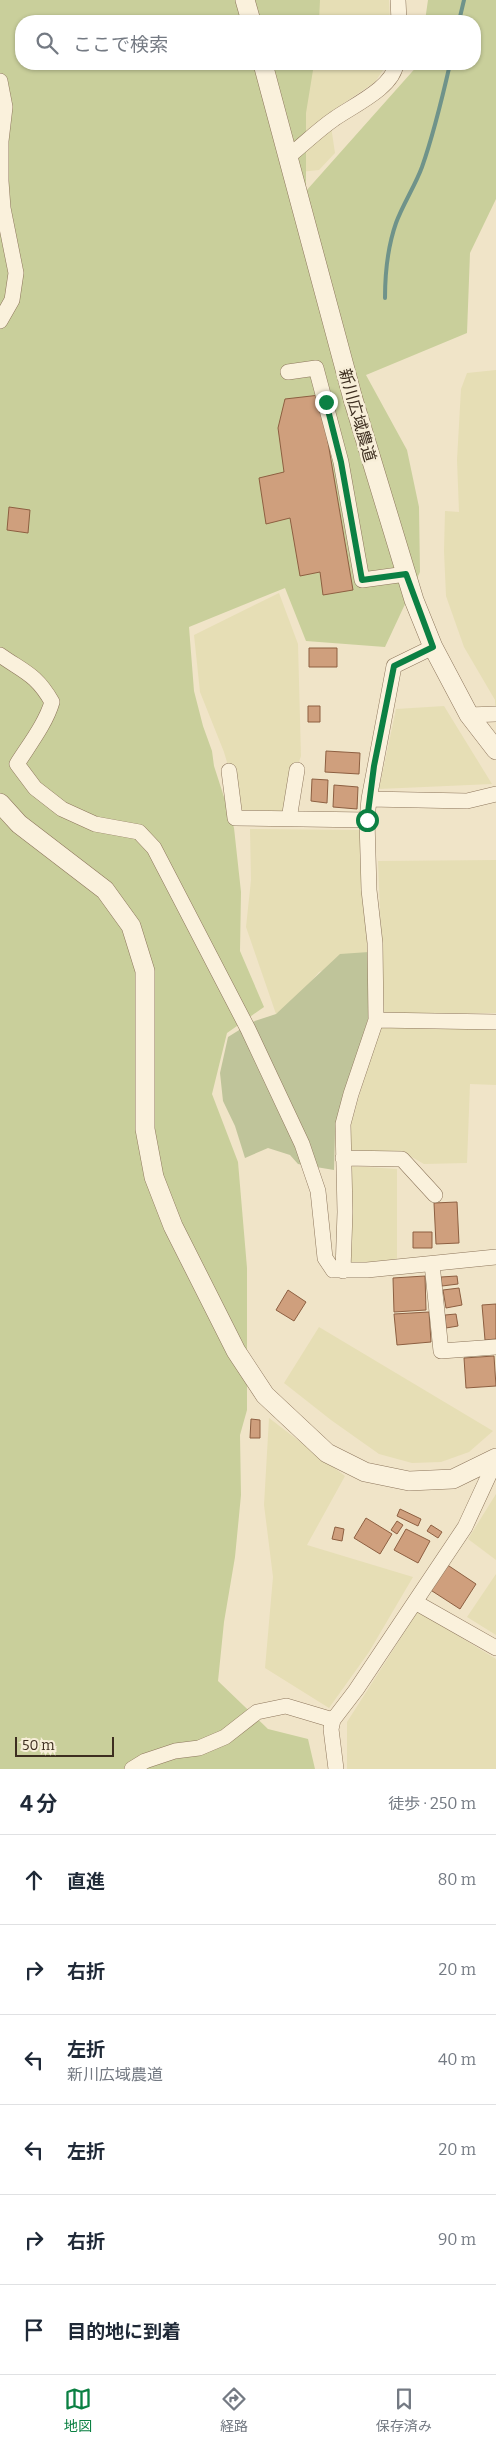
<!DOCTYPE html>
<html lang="ja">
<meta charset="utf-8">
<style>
body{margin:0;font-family:Bitter,"Noto Sans JP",serif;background:#f6f6f7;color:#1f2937}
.scale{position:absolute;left:15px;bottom:12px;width:99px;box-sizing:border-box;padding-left:5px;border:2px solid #3d2e20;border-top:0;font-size:14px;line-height:18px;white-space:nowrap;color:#3d2e20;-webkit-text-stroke:4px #f7eed8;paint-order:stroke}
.stop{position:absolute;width:15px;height:15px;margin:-11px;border:4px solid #0b8043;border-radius:50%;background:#fff}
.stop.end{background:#0b8043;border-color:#fff;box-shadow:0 1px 5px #0008}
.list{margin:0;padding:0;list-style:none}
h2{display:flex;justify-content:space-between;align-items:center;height:65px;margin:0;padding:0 20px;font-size:21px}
h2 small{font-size:16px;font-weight:400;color:#747a83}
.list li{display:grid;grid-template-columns:32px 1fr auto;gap:15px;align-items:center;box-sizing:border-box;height:90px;padding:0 20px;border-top:1px solid #e0e1e3}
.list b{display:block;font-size:19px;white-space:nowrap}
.list p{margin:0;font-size:16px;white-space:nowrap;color:#747a83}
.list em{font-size:16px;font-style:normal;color:#747a83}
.icon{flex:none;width:28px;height:28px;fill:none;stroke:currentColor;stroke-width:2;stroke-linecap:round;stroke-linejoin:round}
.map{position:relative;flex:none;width:496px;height:1769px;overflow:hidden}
.search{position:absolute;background:#fff;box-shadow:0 1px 4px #0004;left:15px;right:15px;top:15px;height:55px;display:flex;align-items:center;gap:12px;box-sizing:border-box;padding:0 18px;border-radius:20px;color:#747a83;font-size:19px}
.sheet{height:605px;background:#fff}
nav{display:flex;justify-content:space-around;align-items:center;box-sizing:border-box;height:70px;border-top:1px solid #e0e1e3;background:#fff;font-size:14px;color:#747a83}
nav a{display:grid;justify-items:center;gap:2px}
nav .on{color:#0b8043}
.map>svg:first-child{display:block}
</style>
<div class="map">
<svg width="496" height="1769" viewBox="0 0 496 1769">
<rect width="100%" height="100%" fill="#f0e4c8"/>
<path fill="#e6deb5" d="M266,0h123l1,21h-119z
M280,64h107l-12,18 -46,31 6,40 -16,17 -19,2z
M496,370v358l-1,-28 -31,-53 -18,-51 -2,-45 1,-40 14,1 -2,-52 4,-71 6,-16z
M279,593l19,51 3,112 -19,55 -41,-1 -17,-58 -24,-60 -6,-57z
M444,706l48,78 -113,5 17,-80z
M250,829l110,1 9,122 -50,20 -15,18 -28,24 -30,-87 5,-47z
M496,860v153h-112l-6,-152z
M379,1028h117v57l-26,-1 -3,79 -43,1 -21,-12 -55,-1 3,-27z
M350,1166l47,3v90l-47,5z
M319,1327l174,104 -24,21 -28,10 -29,1 -33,-9 -48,-34 -47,-37z
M269,1418l76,58 -38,69 106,32 -44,75 -40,56 -64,-40 8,-91 -9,-72z
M496,1494v66l-28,-21z
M496,1574v61l-29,-18z
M418,1611l78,48v110h-149v-47z"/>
<path fill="#c9cf9b" d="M0,0h320l-1,21h-298v43h293l-8,49v78l113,-127h56v-43h-50l3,-21h68v199l-26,54 -3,80 -101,42 41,75 12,57 1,65 -35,75 -79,-6 -21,-53 -96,39 5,64 9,35 9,25 2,15 20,62 7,64 -1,59 24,56 -37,26 -15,61 26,68 9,106v142l-7,25 1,60 -6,62 -11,65 -6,59 50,48 40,10 7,30h-315z"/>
<path fill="#bfc49a" d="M369,952l-1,67 -27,90 -6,24 -1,37 -36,-6 -8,-9 -22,-7 -23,10 -10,-32 -12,-25 -3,-28 8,-36 24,-15 24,-8 64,-60z"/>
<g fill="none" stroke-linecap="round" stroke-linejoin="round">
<path stroke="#6f938a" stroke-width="4" d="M459,21l5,-21
M385,298c0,-25 3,-52 11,-75 7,-19 19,-37 26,-56 12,-34 20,-68 28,-103"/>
</g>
<path fill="#cf9f7d" stroke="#8d5f41" d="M320,395l33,195 -30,5 -3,-23 -20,4 -10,-58 -24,6 -7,-46 25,-6 -6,-44 7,-29z
M9,507l21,3 -2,23 -21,-3z
M309,648h28v19h-28z
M308,706h12v16h-12z
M326,751l34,2 -1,21 -34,-2z
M312,779l16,1 -1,23 -16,-2z
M334,785l24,2 -1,22 -24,-2z
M457,1202l2,41 -23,1 -2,-41z
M413,1232h19v16h-19z
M425,1276l1,34 -32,2 -1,-34z
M457,1276l1,8 -16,2 -1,-9z
M459,1288l3,17 -16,3 -3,-18z
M288,1290l18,12 -12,19 -18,-11z
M496,1304v35l-11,1 -3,-35z
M429,1312l2,30 -34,3 -3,-31z
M456,1314l2,12 -12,2 -1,-13z
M494,1356l2,30 -30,2 -2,-30z
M251,1419l9,1v18h-10z
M400,1509l21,10 -3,7 -21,-10z
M366,1518l26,16 -12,20 -26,-16z
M397,1521l6,4 -6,9 -6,-4z
M431,1525l11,7 -4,6 -11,-7z
M335,1527l9,2 -2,12 -10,-2z
M406,1529l24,12 -12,22 -24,-13z
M446,1564l30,20 -16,25 -31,-20z"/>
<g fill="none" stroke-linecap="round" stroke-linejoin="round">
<g stroke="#8d765c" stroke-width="16">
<path id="minor" d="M398,0l1,21
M0,81l5,26 -4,34v40l2,27 13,65 -4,27 -12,21
M289,156c15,-12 29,-26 45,-37 18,-13 59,-31 62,-55
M288,372l28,-4 25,94 21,118 44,-6
M0,655c24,17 36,19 52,47 -6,21 -23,43 -35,62l18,24 27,21 33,15 44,8 15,16 94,181 54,115 16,47 7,67 8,12h34l129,-13
M469,715l27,-1
M229,771l6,47 132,2
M369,799l98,2 29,-7
M289,819l8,-49
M376,1020l120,2
M343,1158l59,1 33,36
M432,1264l9,87 55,-4
M343,1271l2,-59 -2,-88 8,-30 25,-74 -1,-77 -6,-53 -2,-70 2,-21 25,-133 39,-19
M415,1602l81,46
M132,1769l13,-8 30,-10 24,-3 26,-11 32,-25 29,-6 47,14
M336,1769l-5,-40 2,-9 23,-30 109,-163 31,-67"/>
</g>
<g stroke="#8d765c" stroke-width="20">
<path id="tertiary" d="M245,0l6,21
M263,64l90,335 61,201 19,47 36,68 27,35
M0,803l19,21 86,66 26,36 14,45v158l9,48 19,49 63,125 29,44 62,58 38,19 44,9 44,-2 43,-21"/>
</g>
<use href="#minor" stroke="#faf1dc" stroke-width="15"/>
<use href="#tertiary" stroke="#faf1dc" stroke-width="19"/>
</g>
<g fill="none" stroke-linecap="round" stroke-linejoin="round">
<path stroke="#0b8043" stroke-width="6" d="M326,402l15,60 21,118 44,-6 27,73 -39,19 -20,100 -7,54"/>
</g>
<g text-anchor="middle" stroke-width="5" stroke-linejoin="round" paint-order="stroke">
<g font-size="16" fill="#3d2e20" stroke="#f7eed8">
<text transform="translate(358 415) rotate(74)" y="6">新川広域農道</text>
</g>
</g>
</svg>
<div class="scale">50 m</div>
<div class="stop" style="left:367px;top:820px"></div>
<div class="stop end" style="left:326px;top:402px"></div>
<div class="search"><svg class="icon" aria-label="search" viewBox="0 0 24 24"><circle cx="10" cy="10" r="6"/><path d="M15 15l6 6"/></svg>ここで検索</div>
</div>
<section class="sheet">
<h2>4 分<small>徒歩 · 250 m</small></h2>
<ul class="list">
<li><svg class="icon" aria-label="ahead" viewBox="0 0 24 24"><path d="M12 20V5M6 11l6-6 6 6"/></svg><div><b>直進</b></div><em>80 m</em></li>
<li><svg class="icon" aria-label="right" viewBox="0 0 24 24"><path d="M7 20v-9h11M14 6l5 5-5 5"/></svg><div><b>右折</b></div><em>20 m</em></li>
<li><svg class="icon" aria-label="left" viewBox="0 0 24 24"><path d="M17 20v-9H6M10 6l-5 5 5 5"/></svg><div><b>左折</b><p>新川広域農道</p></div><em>40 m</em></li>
<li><svg class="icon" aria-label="left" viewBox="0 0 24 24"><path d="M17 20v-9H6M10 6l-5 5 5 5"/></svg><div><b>左折</b></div><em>20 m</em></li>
<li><svg class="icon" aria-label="right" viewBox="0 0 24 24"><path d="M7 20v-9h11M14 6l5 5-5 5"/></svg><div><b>右折</b></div><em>90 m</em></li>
<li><svg class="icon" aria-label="arrive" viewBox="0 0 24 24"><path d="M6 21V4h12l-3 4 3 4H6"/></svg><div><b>目的地に到着</b></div></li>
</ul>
</section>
<nav>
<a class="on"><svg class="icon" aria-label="map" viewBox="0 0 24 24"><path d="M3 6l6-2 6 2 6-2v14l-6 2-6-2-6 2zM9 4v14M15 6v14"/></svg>地図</a>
<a><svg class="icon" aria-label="directions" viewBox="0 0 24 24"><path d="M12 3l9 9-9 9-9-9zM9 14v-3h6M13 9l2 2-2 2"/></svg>経路</a>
<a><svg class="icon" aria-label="saved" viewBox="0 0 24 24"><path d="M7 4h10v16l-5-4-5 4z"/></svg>保存済み</a>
</nav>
